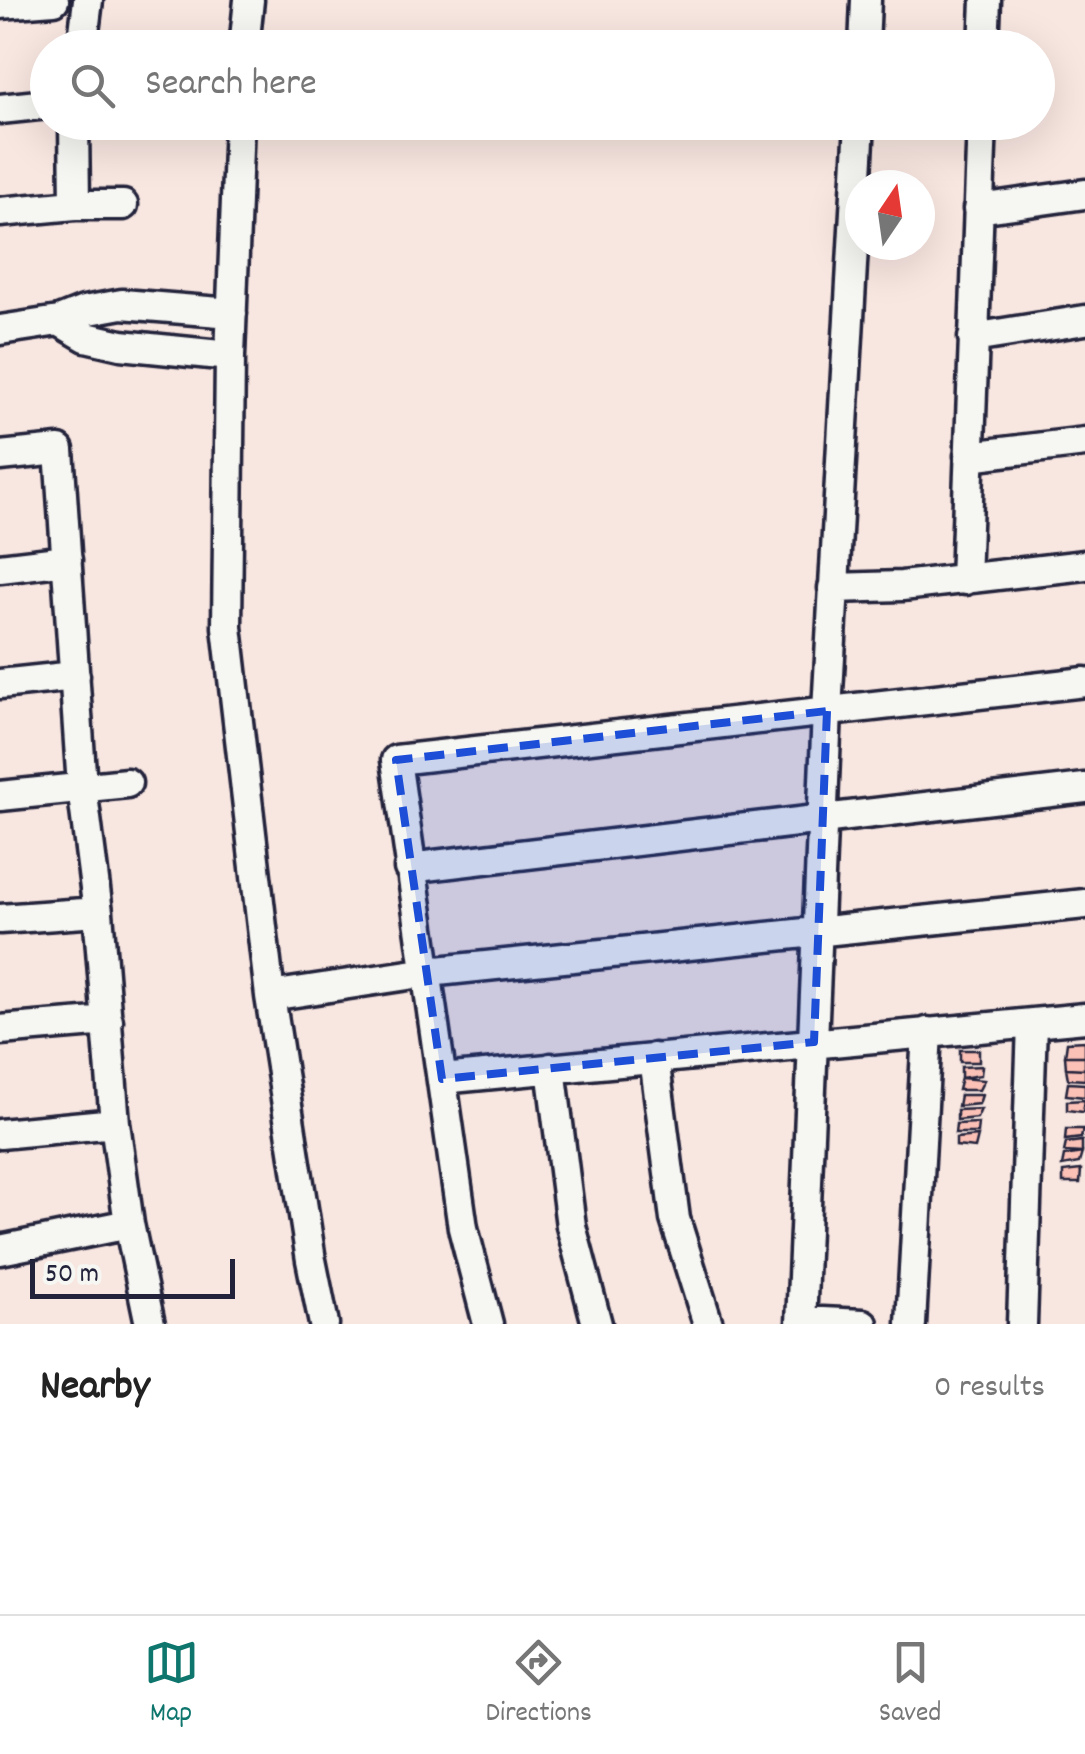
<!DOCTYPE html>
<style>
body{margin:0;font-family:Dekko,sans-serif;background:#f6f6f6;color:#222}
.compass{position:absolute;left:845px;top:170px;width:90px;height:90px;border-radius:50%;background:#fff;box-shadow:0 10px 40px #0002;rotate:13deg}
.scale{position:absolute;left:30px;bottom:25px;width:205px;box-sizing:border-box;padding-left:10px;border:5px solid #22223b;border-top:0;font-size:28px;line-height:35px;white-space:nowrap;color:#22223b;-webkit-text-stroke:8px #f6f6f2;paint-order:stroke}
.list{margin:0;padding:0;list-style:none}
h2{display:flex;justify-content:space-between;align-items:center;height:130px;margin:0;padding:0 40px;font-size:42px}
h2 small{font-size:32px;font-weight:400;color:#767676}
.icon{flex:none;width:55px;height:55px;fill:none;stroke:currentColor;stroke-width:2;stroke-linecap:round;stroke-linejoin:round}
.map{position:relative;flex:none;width:1085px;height:1324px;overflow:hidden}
.search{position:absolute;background:#fff;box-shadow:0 10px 40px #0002;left:30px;right:30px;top:30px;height:110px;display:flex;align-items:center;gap:25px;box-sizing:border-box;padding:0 35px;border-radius:55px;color:#767676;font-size:38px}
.sheet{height:290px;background:#fff}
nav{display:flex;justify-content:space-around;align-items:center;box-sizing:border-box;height:140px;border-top:2px solid #e0e0e0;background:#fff;font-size:28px;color:#767676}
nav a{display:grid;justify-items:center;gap:5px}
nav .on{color:#0f766e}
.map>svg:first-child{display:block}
</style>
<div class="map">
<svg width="1085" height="1324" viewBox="0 0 1085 1324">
<rect width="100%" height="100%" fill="#f8e6e0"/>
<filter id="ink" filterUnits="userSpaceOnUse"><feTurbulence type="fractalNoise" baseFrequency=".01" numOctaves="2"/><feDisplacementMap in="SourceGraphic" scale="20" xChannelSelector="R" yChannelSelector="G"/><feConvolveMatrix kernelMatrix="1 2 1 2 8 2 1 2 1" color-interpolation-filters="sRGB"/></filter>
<g filter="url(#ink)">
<path fill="#fcc1b6" stroke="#22223b" stroke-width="2.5" d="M1085,1041v15h-20l2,-14z
M960,1050h19v12h-19z
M1065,1056h20v13l-19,-1z
M982,1066l-1,9 -20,3v-11z
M1066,1068l19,1v11l-17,-1z
M961,1078l23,2 -5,10h-21z
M1068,1083l17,1v13l-19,-2z
M960,1095h22l-3,9 -21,2z
M1085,1100l-2,12 -16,-2v-9z
M981,1109l-4,9 -20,2v-10z
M978,1123l-1,10h-22l1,-9z
M1066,1129h17l-2,9 -16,2z
M978,1136l-3,12 -19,-2v-8z
M1082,1141v12l-18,-1 2,-9z
M1082,1153l-3,10 -17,3 2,-10z
M1081,1170l-1,13h-17v-11z"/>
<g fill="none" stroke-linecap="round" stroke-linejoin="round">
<g stroke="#22223b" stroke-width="35">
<path id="street" d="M0,4l54,-4
M82,48l6,-48
M244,48l5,-48
M864,48l2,-48
M984,48l2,-48
M0,109l48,-5
M74,122l1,83
M239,122l-9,234 -3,271 43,369 41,264 13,64
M978,209l107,-15
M0,212l75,-7h48
M59,321l27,16 35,8 109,11
M0,330l59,-9 25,-10 38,-7 110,9
M973,338l112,-18
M0,456l59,-6 23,337 16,125 17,211 14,101 21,100
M969,456l116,-14
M0,568l67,-8
M965,580l17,-458
M833,588l69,-2 183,-21
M0,684l75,-8
M0,796l127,-13
M409,868l676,-80
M0,919l98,-7
M270,996l158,-24 657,-68
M0,1030l108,-9
M654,1058l21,161 33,105
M551,1068l20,158 26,98
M442,1079l643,-61
M0,1134l115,-11
M0,1250l129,-26
M802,1321l61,3
M488,1324l-25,-96 -67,-468 689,-78
M801,1324l26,-613 33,-589
M911,1324l16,-292
M1022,1324l10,-301"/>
</g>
<use href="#street" stroke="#f6f6f2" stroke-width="28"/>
</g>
</g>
<path fill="#1d4ed8" fill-opacity="0.2" stroke="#1d4ed8" stroke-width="8" stroke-dasharray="20 12" stroke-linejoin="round" d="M827,711l-13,331 -372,37 -46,-319z"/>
</svg>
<svg class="compass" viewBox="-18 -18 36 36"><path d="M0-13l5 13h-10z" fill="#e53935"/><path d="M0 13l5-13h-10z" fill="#767676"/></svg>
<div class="scale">50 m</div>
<div class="search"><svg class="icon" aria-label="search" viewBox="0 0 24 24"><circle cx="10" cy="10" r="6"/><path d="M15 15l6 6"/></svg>Search here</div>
</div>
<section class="sheet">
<h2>Nearby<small>0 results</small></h2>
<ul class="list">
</ul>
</section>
<nav>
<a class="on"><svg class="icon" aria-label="map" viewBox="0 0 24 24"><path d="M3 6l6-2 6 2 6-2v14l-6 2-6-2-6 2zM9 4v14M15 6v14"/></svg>Map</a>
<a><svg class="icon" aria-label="directions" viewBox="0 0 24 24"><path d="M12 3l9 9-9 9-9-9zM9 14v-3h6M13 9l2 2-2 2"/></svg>Directions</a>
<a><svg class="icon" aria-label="saved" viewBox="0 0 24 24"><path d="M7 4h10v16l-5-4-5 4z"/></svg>Saved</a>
</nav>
